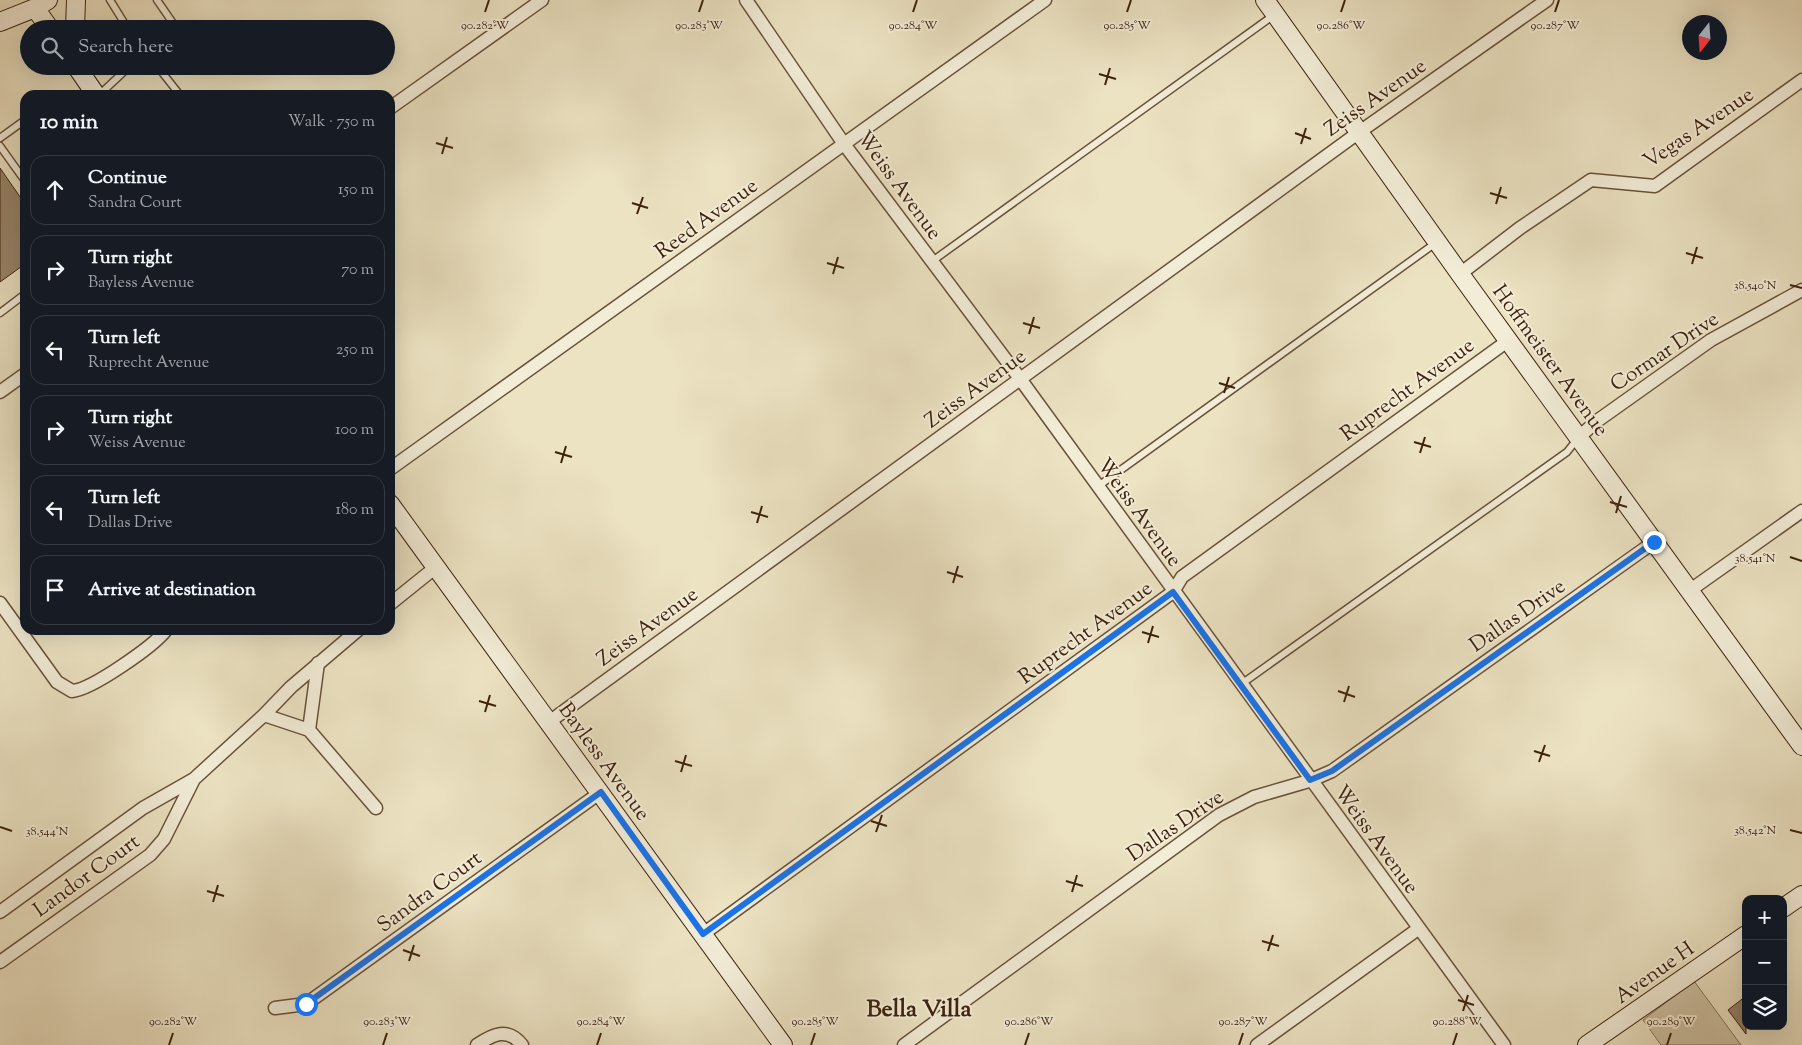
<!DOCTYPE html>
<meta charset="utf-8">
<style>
body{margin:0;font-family:"Sorts Mill Goudy",serif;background:#242831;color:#f1f3f6}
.controls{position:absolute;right:15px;bottom:15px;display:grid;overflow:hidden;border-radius:10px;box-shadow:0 5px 20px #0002}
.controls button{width:45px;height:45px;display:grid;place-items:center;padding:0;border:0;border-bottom:1px solid #363941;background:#171b24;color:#f1f3f6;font:25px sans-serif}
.compass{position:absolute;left:1682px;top:15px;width:45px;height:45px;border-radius:50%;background:#171b24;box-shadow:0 5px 20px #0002;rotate:197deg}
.stop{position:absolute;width:15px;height:15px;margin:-11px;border:4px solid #1a73e8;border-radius:50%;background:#fff}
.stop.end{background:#1a73e8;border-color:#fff;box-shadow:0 1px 5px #0008}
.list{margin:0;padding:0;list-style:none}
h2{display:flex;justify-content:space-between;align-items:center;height:65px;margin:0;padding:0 20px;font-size:21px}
h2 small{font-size:16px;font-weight:400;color:#9ea1a6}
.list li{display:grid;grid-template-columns:32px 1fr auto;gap:15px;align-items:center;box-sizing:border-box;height:70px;margin:0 10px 10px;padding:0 10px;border:1px solid #363941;border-radius:15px}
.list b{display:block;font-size:19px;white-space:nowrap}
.list p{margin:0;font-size:16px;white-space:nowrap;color:#9ea1a6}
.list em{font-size:16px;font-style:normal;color:#9ea1a6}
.icon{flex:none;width:28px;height:28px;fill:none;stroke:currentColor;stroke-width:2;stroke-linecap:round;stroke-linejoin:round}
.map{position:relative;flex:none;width:1802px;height:1045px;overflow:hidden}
.search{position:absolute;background:#171b24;box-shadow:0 5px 20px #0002;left:20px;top:20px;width:375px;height:55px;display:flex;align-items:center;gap:12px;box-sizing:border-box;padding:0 18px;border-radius:28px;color:#9ea1a6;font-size:19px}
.panel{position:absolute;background:#171b24;box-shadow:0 5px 20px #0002;left:20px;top:90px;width:375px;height:545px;border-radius:15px}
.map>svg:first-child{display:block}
</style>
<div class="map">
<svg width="1802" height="1045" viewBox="0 0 1802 1045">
<rect width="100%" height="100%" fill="#ece3c3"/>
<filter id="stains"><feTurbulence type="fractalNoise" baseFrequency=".004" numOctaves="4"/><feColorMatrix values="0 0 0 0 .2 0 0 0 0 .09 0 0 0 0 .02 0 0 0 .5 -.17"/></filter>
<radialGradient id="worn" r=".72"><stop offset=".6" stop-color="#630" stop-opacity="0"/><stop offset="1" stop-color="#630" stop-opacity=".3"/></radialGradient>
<path fill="#cec2a4" stroke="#867259" d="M1694,981l47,64h-80l-18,-25z"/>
<path fill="#98866c" stroke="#3d220e" d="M0,168l25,36v60l-25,18z
M1746,996v38l-18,-24z"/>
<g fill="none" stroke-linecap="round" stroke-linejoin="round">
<g stroke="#69523b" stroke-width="9">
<path id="lane" d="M110,0l18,29
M157,0l20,29
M157,66l23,29
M99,95l31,-29
M0,138l25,-18
M0,146l25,35
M931,262l343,-247
M0,313l25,-19
M1097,487l340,-245
M1240,685l327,-233 11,-14"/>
</g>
<g stroke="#69523b" stroke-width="15">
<path id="street" d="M746,0l98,144 177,236 483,665
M390,108l152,-108
M1460,274l60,-46 71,-48 64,6 147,-106
M0,392l25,-18
M1579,437l18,-16 114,-81 91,-50
M390,469l655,-469
M1689,591l113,-80
M0,603l57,79 15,9c19,-1 82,-45 94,-61
M390,604l46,-37
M264,715l45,15 67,78
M549,722l809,-589 189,-133
M309,730l9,-67
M0,912l143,-104 51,-29 70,-64 27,-28 67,-57
M703,934l470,-342 9,-15 327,-237
M0,962l150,-107 14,-16 30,-60
M275,1008l31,-4 295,-212
M477,1045c16,-11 31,-18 45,0
M904,1045l315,-230 35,-18 55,-16 23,-10 322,-229
M1257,1045l161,-116"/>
</g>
<g stroke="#3d220e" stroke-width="20">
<path id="secondary" d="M1265,0l195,274 342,472
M35,8l15,21
M0,22l35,-14 13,-8
M75,29l1,-29
M76,66l20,29
M390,504l393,541
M1783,908l19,-13
M1587,1045l159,-110"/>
</g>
<use href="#lane" stroke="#f3edd8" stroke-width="6"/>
<use href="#street" stroke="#f3edd8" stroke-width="12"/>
<use href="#secondary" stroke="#f3edd8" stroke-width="18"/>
</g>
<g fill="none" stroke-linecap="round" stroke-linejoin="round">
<path stroke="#1a73e8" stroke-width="6" d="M306,1004l295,-212 102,142 470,-342 137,188 22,-9 322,-229"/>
</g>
<path fill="none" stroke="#3d220e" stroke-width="2" d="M485,12l4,-12M699,12l4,-12M913,12l4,-12M1127,12l4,-12M1341,12l4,-12M1555,12l4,-12M1099,74l17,5M1105,85l5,-17M1295,133l16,6M436,143l17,5M1301,144l5,-16M442,154l5,-17M1490,193l17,5M632,203l16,5M1496,204l5,-17M637,214l6,-17M1686,253l17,5M827,263l17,5M1692,264l5,-17M833,274l5,-17M1790,285l12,3M1023,323l17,5M1029,334l5,-17M1219,383l16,5M1224,393l5,-16M1414,442l17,5M555,452l17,5M1420,453l5,-16M561,463l5,-17M1610,502l17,5M751,512l17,5M1616,513l5,-17M757,523l5,-17M1790,557l12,4M947,572l16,5M953,583l5,-17M1142,632l17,5M1148,643l5,-17M1338,691l17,6M479,701l17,5M1344,702l5,-16M485,712l5,-17M1534,751l16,5M675,761l17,5M1539,762l6,-17M681,772l5,-17M871,821l16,5M0,827l12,4M1790,830l12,3M876,832l6,-17M1066,881l17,5M207,891l17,5M1072,892l5,-17M213,902l5,-17M1262,941l17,5M403,950l17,6M1268,951l5,-16M409,961l5,-16M1458,1000l16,5M1463,1011l5,-16M169,1045l4,-12M383,1045l4,-12M597,1045l4,-12M811,1045l4,-12M1025,1045l4,-12M1239,1045l4,-12M1453,1045l4,-12M1667,1045l4,-12"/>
<g text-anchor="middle" stroke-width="4" stroke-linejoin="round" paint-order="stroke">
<g font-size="21" fill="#3d220e" stroke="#f3edd8">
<text transform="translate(1375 97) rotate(-35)" y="7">Zeiss Avenue</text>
<text transform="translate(1698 127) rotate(-34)" y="7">Vegas Avenue</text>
<text transform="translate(900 185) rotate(54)" y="7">Weiss Avenue</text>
<text transform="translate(706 218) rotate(-36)" y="7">Reed Avenue</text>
<text transform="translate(1664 351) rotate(-34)" y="7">Cormar Drive</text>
<text transform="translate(1551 360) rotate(54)" y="7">Hoffmeister Avenue</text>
<text transform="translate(975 388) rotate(-36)" y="7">Zeiss Avenue</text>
<text transform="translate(1407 389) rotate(-36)" y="7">Ruprecht Avenue</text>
<text transform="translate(1140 512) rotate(54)" y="7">Weiss Avenue</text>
<text transform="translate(1517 615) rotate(-35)" y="7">Dallas Drive</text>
<text transform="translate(647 626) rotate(-36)" y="7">Zeiss Avenue</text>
<text transform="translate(1085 632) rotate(-36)" y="7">Ruprecht Avenue</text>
<text transform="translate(605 761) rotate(54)" y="7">Bayless Avenue</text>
<text transform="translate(1175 825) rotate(-34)" y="7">Dallas Drive</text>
<text transform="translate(1377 839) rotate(54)" y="7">Weiss Avenue</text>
<text transform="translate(86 875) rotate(-36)" y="7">Landor Court</text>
<text transform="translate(429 891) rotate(-36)" y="7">Sandra Court</text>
<text transform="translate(1654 972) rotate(-35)" y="7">Avenue H</text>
</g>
<g font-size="24" font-weight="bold" fill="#3d220e" stroke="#f3edd8">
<text x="919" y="1016">Bella Villa</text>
</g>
</g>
<g font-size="12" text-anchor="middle" fill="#3d220e" stroke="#f3edd8" stroke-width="4" stroke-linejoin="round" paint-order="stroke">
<text x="485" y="29">90.282°W</text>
<text x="699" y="29">90.283°W</text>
<text x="913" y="29">90.284°W</text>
<text x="1127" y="29">90.285°W</text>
<text x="1341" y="29">90.286°W</text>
<text x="1555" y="29">90.287°W</text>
<text x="1755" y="289">38.540°N</text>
<text x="1755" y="562">38.541°N</text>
<text x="1755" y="834">38.542°N</text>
<text x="47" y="835">38.544°N</text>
<text x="173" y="1025">90.282°W</text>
<text x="387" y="1025">90.283°W</text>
<text x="601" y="1025">90.284°W</text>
<text x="815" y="1025">90.285°W</text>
<text x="1029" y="1025">90.286°W</text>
<text x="1243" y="1025">90.287°W</text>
<text x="1457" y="1025">90.288°W</text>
<text x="1671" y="1025">90.289°W</text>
</g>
<rect width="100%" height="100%" filter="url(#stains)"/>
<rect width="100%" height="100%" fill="url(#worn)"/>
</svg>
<div class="controls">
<button>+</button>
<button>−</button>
<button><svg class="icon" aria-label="layers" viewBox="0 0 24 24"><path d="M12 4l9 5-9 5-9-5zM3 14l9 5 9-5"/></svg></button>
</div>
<svg class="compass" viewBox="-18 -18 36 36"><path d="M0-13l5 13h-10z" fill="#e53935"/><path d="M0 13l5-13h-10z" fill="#9ea1a6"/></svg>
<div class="stop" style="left:306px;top:1004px"></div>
<div class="stop end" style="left:1654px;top:542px"></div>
<div class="search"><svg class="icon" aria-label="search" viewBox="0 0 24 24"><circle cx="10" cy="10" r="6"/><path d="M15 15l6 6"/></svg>Search here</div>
<section class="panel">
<h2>10 min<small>Walk · 750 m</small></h2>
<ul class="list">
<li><svg class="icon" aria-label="ahead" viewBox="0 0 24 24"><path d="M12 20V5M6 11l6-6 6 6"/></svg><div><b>Continue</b><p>Sandra Court</p></div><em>150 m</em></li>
<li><svg class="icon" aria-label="right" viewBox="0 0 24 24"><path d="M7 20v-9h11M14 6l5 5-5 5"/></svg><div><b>Turn right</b><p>Bayless Avenue</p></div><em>70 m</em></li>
<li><svg class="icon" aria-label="left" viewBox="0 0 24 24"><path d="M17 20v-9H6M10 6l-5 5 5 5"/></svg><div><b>Turn left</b><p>Ruprecht Avenue</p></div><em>250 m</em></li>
<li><svg class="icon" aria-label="right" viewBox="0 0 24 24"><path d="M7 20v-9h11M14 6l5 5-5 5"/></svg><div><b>Turn right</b><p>Weiss Avenue</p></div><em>100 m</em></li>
<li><svg class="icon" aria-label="left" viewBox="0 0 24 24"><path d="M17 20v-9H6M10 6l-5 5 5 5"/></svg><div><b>Turn left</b><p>Dallas Drive</p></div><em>180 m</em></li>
<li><svg class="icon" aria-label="arrive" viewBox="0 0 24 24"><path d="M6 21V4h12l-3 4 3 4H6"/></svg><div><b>Arrive at destination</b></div></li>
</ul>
</section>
</div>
